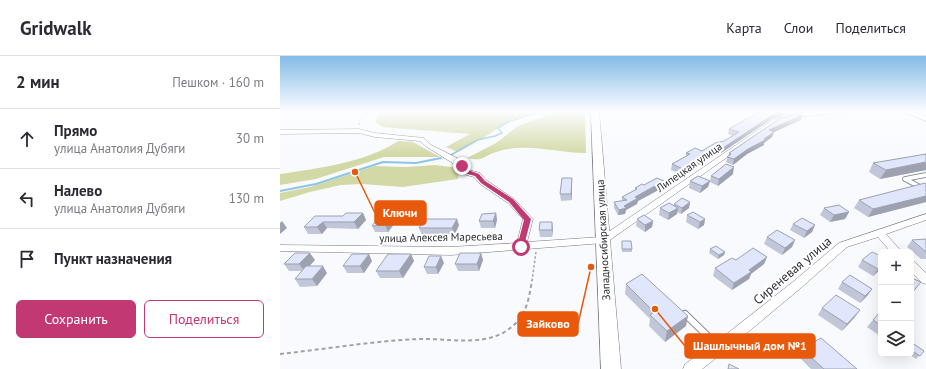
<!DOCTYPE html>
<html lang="ru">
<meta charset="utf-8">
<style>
body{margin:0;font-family:"PT Sans",sans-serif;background:#f2f2f3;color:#2b2b33}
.controls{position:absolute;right:12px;bottom:12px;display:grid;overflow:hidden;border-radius:6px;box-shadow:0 4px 16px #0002}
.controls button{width:36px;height:36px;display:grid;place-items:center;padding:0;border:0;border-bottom:1px solid #e1e1e2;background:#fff;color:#2b2b33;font:20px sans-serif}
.stop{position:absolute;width:12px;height:12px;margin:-9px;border:3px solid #c13873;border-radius:50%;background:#fff}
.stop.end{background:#c13873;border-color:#fff;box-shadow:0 1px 4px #0008}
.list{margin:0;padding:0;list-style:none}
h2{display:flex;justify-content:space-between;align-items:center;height:52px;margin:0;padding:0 16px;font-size:17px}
h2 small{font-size:13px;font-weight:400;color:#7c7c81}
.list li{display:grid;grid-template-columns:26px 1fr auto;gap:12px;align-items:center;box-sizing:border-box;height:60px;padding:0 16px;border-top:1px solid #e1e1e2}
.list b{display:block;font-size:15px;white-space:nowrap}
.list p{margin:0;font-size:13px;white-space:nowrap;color:#7c7c81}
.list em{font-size:13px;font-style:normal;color:#7c7c81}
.actions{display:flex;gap:8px;padding:12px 16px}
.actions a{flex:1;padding:9px 0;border:1px solid #c13873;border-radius:6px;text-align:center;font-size:14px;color:#c13873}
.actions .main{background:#c13873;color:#fff}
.icon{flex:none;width:22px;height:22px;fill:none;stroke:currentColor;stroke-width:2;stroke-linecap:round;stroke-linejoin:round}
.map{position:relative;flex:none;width:646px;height:313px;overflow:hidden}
header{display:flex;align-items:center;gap:24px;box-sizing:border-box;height:56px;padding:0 20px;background:#fff;border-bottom:1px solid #e1e1e2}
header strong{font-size:19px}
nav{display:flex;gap:22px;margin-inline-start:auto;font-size:14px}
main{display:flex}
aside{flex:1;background:#fff}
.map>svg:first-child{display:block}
</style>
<header>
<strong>Gridwalk</strong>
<nav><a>Карта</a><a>Слои</a><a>Поделиться</a></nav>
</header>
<main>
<aside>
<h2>2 мин<small>Пешком · 160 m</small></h2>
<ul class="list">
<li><svg class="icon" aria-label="ahead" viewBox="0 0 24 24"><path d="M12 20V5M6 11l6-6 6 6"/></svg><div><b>Прямо</b><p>улица Анатолия Дубяги</p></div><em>30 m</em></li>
<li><svg class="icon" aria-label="left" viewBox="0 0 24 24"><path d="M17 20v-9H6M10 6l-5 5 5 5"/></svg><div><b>Налево</b><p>улица Анатолия Дубяги</p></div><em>130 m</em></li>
<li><svg class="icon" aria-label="arrive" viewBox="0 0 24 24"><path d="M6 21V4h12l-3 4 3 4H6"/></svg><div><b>Пункт назначения</b></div></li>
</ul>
<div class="actions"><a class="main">Сохранить</a><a>Поделиться</a></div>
</aside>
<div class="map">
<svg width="646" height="313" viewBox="0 0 646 313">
<rect width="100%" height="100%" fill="#f9fafe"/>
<path fill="#d3d9a6" d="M103,55h156l-33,12 -26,17 -22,12 -12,-5 24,-13 -87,-7 -8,-5 3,-6z
M278,55h27l1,42c-30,0 -61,-11 -90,-1 -13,4 -12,10 -29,6l29,-15 22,-17z
M118,85l15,1 27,15h-56l-68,22 -36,6v-11c39,-6 85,-11 118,-33z
M155,109l24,3 -1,11 -55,8 -41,-3 -21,1 -31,7 -30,9v-8l30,-6 65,-21 31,1z"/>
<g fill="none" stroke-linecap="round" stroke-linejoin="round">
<path stroke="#8dc5e5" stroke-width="1.5" d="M171,99l26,-15 18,-4 7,-3 -4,-5 10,-6 33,-11"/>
<path stroke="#8dc5e5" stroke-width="2" d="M0,135l36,-7 67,-22 33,1 25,-5"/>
<g stroke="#777980" stroke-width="5.5">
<path id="service-far1" d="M646,119l-21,4 21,11"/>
</g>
<g stroke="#777980" stroke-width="8">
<path id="service" d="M405,258l33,32"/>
</g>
<g stroke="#777980" stroke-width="1">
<path id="minor" d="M546,55h37l-69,6 -17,5 -170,120 -4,1 -152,12 -171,-4v-6l171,2 66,-4 6,-24 -15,-16 -28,-19 -6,-7 -11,-3 -12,-12 -24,-15 -7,-6 -45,-4 -16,-4 -79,1v-4l79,-1 16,4 49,5 7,7 26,13 12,12 11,3 6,7 28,19 19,20 -6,23 74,-5 172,-117 20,-7z
M622,55h8l16,6v4z
M646,158v6l-40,14 16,18h-11l-13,-15 -31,10 -45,40 -78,65 -22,17h-19l2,-5 29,-20 80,-63 45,-38z
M631,205l4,1 11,11v11l-4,-1 -11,-11z"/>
</g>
<g stroke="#777980" stroke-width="1">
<path id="secondary" d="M311,55h8l22,258h-20z"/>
</g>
<path stroke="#a1a2a6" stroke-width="1" stroke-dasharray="2 1.5" stroke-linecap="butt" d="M79,69v-5l9,-9"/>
<path stroke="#a1a2a6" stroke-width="1.5" stroke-dasharray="2.5 2" stroke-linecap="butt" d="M252,225l4,-29"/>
<path stroke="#a1a2a6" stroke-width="2" stroke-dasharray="4 3" stroke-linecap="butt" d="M0,298c46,-5 93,-13 139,-15 26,-1 59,7 84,-6 23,-14 25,-29 29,-53"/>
<use href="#service-far1" stroke="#fff" stroke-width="4"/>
<use href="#service" stroke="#fff" stroke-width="6"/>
<use href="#minor" fill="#fff" fill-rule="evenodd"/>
<use href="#secondary" fill="#fff" fill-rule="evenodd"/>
</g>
<path fill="#c1c6d8" d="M492,63l-54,36 -2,-1 -33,21 -12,-5 1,-6 14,-7v-4l16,-2 22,-10 9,-5 -5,-2 1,-5z
M499,63l22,1 -27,12 -2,5 -8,6v2l-17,9 -14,11 -7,-3 3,-9z
M646,98v16l-46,9 -11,-7 4,-9z
M453,118l-15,12 -8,-4 1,-6z
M292,122v22l-11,1 -1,-7z
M384,125v6l-26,14 -1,3 -11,6 -1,4 -7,1 -4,-7v-6l8,-1v-4l13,-7v-2l9,-3z
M410,125h20l-2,6 -8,6 -11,-5z
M646,128v18l-58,15 -14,-9 5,-8z
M410,146l-1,6 -8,6 -4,-2v2l-9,6 -9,-5 1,-7 14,-2v-2z
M544,152l25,4 -4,7 -15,3 -10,-7z
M83,157l3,7 -8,9 -31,-1 -5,6h-14l-4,-7 39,-11z
M216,157l1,7 -2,8h-14l-2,-7z
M407,159l18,4 -1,6 -6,4 -12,-7z
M112,160l3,7 -7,9h-13l-3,-6z
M357,163l16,2 -1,6 -7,5 -9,-6z
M513,168l22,1 -3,7 -8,6 -14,-8z
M179,169l-4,9 -33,1 -3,-7z
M273,173l-1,8h-12l-1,-7z
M487,181l28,3 -3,7 -10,8 -18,-11z
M646,183v20h-5l-14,-12 5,-7z
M342,185l10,8v3h-10z
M430,193l15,3 -1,3 -6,4 -9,-6z
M201,197l2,7 -4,11h-21l-3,-7z
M131,198l3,7 -11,17h-23l-4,-7z
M601,200v13l-8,7 -15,-9 4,-7z
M487,201l-3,7 -13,10 -2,5 -17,11 -19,-14 2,-8 21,-8z
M35,204l-6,6 18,7 -10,13 -17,1 -5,-8 7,-8h-13l-5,-7z
M92,205l-8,12h-17l-4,-7z
M164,207l-6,11h-11l-3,-7z
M562,226l30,7 -5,7 -7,7 -22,-14z
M346,228l60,42 -21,16 -16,-16 1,-7 -25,-25z
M542,252l33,9 -13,14 -24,-16z
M601,258v20l-1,2 -13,-9 6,-7z
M631,286l13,9 -8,8 -7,-5h2z
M522,293l55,20h-46l-13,-13z"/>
<path fill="#9da1b0" d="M501,55h13l-22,8 -54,36 2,-5 54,-36z
M522,59l-1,5 -27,12 -2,5 -8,6v2l-17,9 -14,11 1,-6 14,-10 21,-19z
M437,93l-1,5 -33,21v-6z
M646,106v8l-46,9 6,-9z
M454,111l-1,7 -15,12 1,-7z
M292,122v22l-1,-6z
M384,125v6l-26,14 -1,3 -11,6 -1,4 -7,1 1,-5 16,-13z
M430,125l-2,6 -8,6 2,-7z
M646,140v6l-58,15 5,-8z
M410,146l-1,6 -8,6 1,-6z
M398,152l-1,6 -9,6 1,-7z
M569,156l-4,7 -15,3 4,-7z
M83,157l3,7 -8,9 -4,-7z
M216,157l1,7 -2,8 -2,-7z
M112,160l3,7 -7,9 -3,-7z
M177,163l2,6 -4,9 -3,-6z
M425,163l-1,6 -6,4 2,-7z
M2,165l5,7 -7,6v-11z
M373,165l-1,6 -7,5v-7z
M43,166l4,6 -5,6 -5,-7z
M272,166l1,7 -1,8z
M535,169l-3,7 -8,6 3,-7z
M515,184l-3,7 -10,8 3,-7z
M445,196l-1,3 -6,4 1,-4z
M30,197l5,7 -10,11 -6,-7z
M201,197l2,7 -4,11 -2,-7z
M89,198l3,7 -8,12 -4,-7z
M131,198l3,7 -11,17 -4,-7z
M161,200l3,7 -6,11 -2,-7z
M487,201l-3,7 -13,10 -2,5 -17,11 2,-7 15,-13z
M43,210l4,7 -10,13 -5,-7z
M601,210v3l-8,7 5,-7z
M592,233l-5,7 -7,7 5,-7z
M580,254l-5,7 -13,14 5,-7z
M408,260l-2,10 -21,16 2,-11z"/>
<path fill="#e0e6fb" stroke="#9da1b0" d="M484,55h17l-7,3 -54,36 -3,-1 -34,20 -11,-5 18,-10 -4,-1 9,-5 7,3 13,-8 9,-2 15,-9 -10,-3 26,-15z
M516,58l6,1 -33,15 5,2 -10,7 1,1 -17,9 -14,10 -7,-2 4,-3 -2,-1 50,-34z
M646,98v8l-40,8 -13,-7z
M446,108l8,3 -15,12 -8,-3z
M418,120l12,5 -8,5 -12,-5z
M282,122h10l-1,16h-11z
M377,122l7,3 -29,16 3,1 -14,8 2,2 -7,2 -5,-8 13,-2 -5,-3 15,-8 -2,-1 7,-4 2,1z
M645,127l1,1v12l-53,13 -14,-9z
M402,142l8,4 -8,6 -8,-4z
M389,147l9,5 -9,5 -9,-5z
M559,149l10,7 -15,3 -10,-7z
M413,156l12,7 -5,3 -13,-7z
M66,157h17l-9,9h-31l-6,5h-13l11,-11h28z
M216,157l-3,8h-14l3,-7z
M364,159l9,6 -8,4 -8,-6z
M99,160h13l-7,9 -13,1z
M522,162l13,7 -8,6 -14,-7z
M144,163h33l-5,9h-33z
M260,166h12v8h-13z
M497,174l18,10 -10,8 -18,-11z
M646,183v13l-14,-12z
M342,185h9l1,8h-10z
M436,190l9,6 -6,3 -9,-6z
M473,192l14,9 -18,13 2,2 -17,11 -19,-15 17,-10 4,2z
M592,196l9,4v10l-3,3 -16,-9z
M15,197h15l-11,11h-15z
M180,197h21l-4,11h-22z
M72,198h17l-9,12h-17z
M108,198h23l-12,17h-23z
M149,200h12l-5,11h-12z
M26,210h17l-11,13h-17z
M362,218l46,42 -21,15 -17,-16 4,-3 -28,-28z
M570,219l22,14 -7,7 -23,-14z
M634,223l7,3 -10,12v-12z
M556,239l24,15 -13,14 -25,-16z
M599,257l2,1v11l-8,-5z
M541,282l36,31h-33l-22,-20z
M631,286l13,9 -4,5 -9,-6z
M449,308l10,5h-11z"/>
<linearGradient id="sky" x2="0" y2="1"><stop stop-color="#83bbe7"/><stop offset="0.56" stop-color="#fcfdff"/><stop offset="1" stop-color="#fcfdff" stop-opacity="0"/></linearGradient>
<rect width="646" height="99" fill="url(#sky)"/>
<path fill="#c13873" d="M180,109h3l5,5 11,4 6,7 28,18 17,19 1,1 -8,30h-2l-4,-2 7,-27 -15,-18 -28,-19 -6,-7 -11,-3 -5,-7z"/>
<g text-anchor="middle" stroke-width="4" stroke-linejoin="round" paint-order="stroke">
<g font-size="11" fill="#2e2e32" stroke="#fff">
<text transform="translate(409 111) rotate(-35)" y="4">Липецкая улица</text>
<text transform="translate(161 181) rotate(-1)" y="4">улица Алексея Маресьева</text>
<text transform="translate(323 184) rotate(-93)" y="4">Западносибирская улица</text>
</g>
<g font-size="13" fill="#2e2e32" stroke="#fff">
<text transform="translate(512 214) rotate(-40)" y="5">Сиреневая улица</text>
</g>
</g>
<path fill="none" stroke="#e8590c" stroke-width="1.5" d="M75 116L95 157M311 211L298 268M375 253L405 290"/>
<g fill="#e8590c" stroke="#fff" stroke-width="1.5">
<circle cx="75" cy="116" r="4"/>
<circle cx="311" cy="211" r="4"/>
<circle cx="375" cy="253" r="4"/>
</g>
<g fill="#e8590c" stroke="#e8590c" stroke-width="1.5">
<rect x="95" y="145" width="51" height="24" rx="4"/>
<rect x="238" y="256" width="60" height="24" rx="4"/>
<rect x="405" y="278" width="130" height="24" rx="4"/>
</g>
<g font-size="12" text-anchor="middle" font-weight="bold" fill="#fff">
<text x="120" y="161">Ключи</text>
<text x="268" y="272">Зайково</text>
<text x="470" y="294">Шашлычный дом №1</text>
</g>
</svg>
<div class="controls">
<button>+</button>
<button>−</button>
<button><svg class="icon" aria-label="layers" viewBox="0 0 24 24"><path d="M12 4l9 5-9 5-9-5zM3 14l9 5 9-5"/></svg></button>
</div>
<div class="stop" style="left:241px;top:191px"></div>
<div class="stop end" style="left:182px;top:110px"></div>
</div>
</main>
